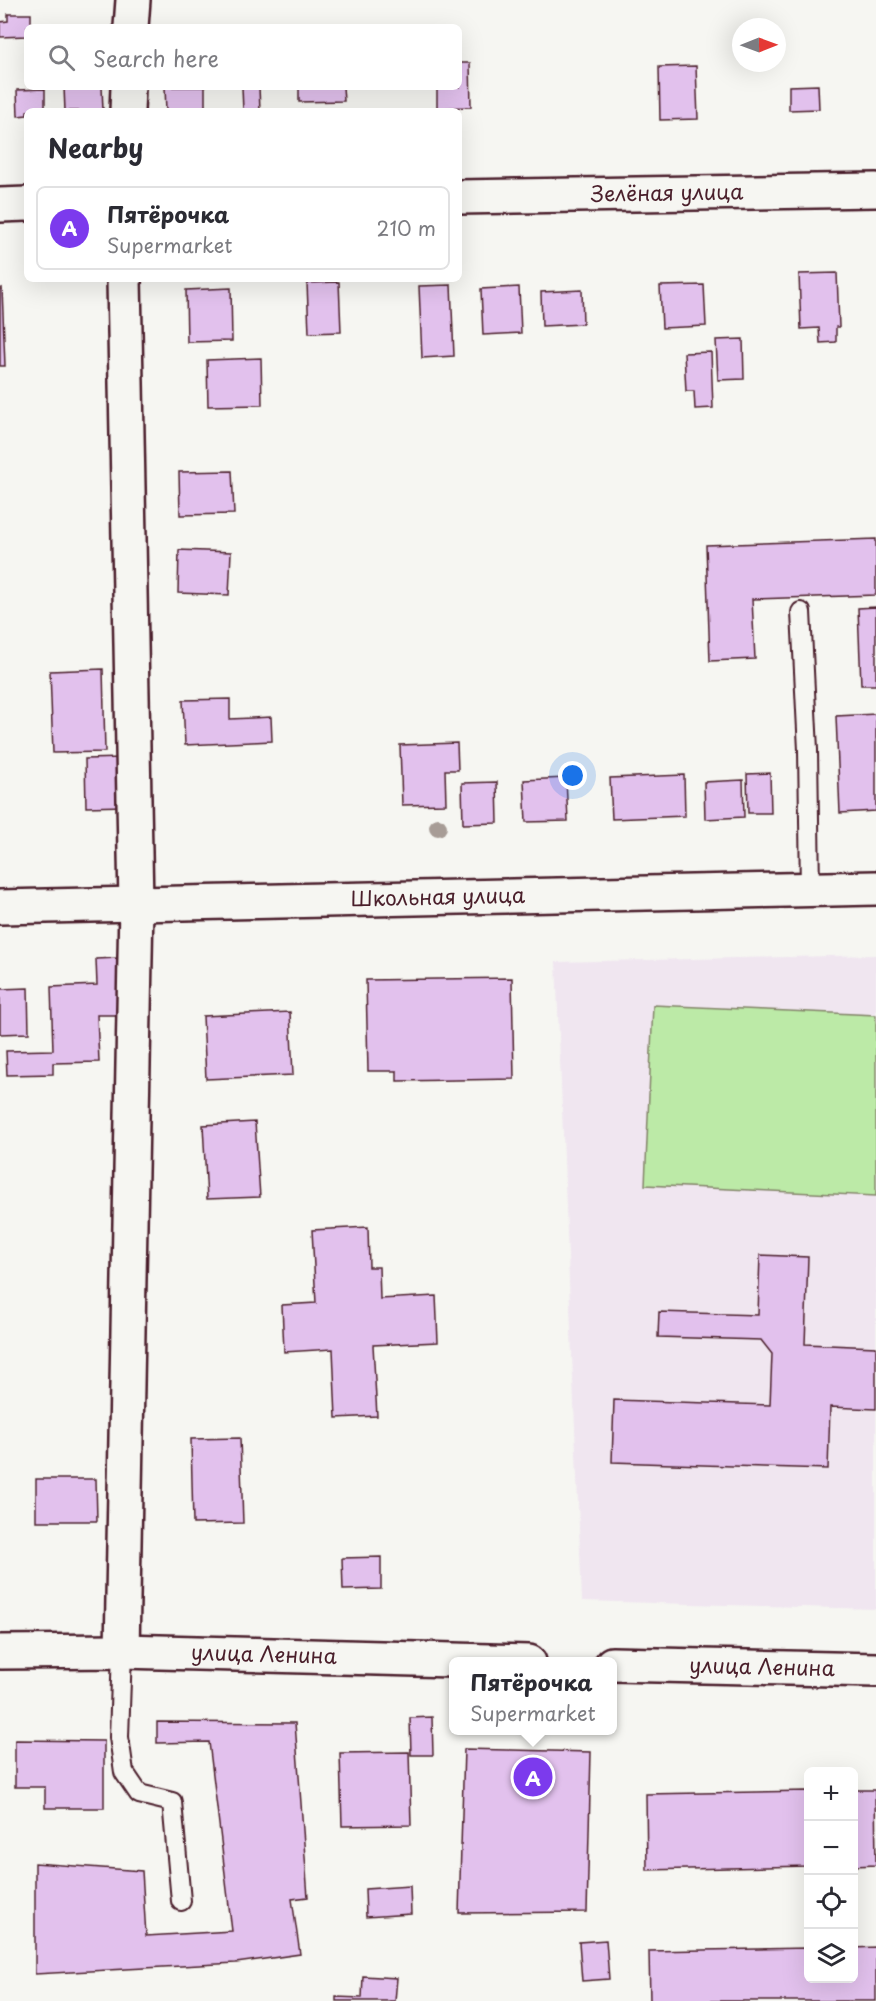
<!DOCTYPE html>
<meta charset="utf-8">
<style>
body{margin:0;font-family:"Playpen Sans",sans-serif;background:#f7f7f7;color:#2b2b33}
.controls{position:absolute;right:18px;bottom:18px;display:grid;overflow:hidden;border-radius:9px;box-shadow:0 6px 24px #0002}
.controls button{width:54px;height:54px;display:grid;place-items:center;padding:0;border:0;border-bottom:2px solid #e1e1e2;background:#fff;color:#2b2b33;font:30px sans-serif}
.compass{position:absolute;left:732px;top:18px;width:54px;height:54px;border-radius:50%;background:#fff;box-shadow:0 6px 24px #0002;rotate:89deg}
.you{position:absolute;left:573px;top:776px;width:21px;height:21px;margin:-15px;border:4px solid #fff;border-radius:50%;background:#1a73e8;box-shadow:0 0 0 9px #1a73e833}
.badge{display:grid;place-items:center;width:39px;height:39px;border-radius:50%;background:#7c3aed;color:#fff;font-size:20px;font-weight:700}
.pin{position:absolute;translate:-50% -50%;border:3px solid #fff;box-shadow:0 2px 6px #0006}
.popup{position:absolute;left:449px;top:1657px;width:168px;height:78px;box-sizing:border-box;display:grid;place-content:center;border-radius:9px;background:#fff;filter:drop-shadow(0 2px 4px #0005);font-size:20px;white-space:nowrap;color:#7c7c81}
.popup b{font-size:22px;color:#2b2b33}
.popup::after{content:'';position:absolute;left:50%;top:100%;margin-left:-12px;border:12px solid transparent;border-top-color:#fff}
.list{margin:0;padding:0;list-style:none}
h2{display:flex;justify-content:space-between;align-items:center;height:78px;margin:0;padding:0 24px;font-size:26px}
h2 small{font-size:20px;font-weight:400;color:#7c7c81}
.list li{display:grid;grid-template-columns:39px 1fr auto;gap:18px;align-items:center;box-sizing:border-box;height:84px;margin:0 12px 12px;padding:0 12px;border:2px solid #e1e1e2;border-radius:9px}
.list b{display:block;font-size:22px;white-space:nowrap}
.list p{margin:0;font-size:20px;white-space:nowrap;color:#7c7c81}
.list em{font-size:20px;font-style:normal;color:#7c7c81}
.icon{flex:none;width:33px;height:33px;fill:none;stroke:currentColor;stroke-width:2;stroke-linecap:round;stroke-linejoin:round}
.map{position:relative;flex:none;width:876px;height:2001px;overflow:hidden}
.search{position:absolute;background:#fff;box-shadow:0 6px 24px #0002;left:24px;top:24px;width:438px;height:66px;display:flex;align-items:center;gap:15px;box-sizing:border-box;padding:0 21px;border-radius:9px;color:#7c7c81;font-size:22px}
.panel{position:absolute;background:#fff;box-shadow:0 6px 24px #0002;left:24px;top:108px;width:438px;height:174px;border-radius:9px}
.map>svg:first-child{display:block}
</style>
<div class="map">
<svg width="876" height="2001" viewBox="0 0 876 2001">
<rect width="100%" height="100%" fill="#f6f6f2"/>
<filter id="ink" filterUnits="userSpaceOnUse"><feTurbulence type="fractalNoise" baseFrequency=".0167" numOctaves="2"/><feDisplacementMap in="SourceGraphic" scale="12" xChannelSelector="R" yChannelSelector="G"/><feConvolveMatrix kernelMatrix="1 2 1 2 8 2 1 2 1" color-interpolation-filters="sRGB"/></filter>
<g filter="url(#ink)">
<path fill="#f0e6f0" d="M876,955v654l-294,-8 -26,-639z"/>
<path fill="#bceaa7" stroke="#838469" stroke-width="1.5" d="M653,1005l223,10v181l-231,-11z"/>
<path fill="#e2c1ed" stroke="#4a1f2b" stroke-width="1.5" d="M8,14h23v13h-4v9l-27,1v-15l8,-1z
M459,63h11l1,44 -34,1v-21h22z
M696,66l2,53 -38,1 -1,-53z
M818,85l1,24 -30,1v-24z
M64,87h38l1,24h-38z
M165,87h40v24h-39z
M242,87h17l1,24h-17z
M299,87h44l1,14 -45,1z
M45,89v22h-18v4l-9,1 -1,-26z
M837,273l2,54h-3v15l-16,1 -1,-15 -18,1 -2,-55z
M339,282l2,50 -32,1 -2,-50z
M451,285l3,71 -32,2 -3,-72z
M704,285l2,41 -44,2 -2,-42z
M519,287l2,46 -38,2 -2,-46z
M2,288l3,78h-5v-77z
M231,288l1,53 -45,1 -1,-52z
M582,290l1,34 -41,2 -1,-34z
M743,339l1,40 -26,1 -2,-40z
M711,352l2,56 -18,1 -1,-18h-8l-2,-38z
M261,358l1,47 -54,1 -1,-46z
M232,471l2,43 -54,1 -1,-43z
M876,539v56l-124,4 3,60 -45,2 -4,-116z
M179,550l52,2 -2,43 -51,-2z
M876,607v78h-15l-3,-77z
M103,669l2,83 -52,1 -3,-82z
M230,699v20l41,-2 1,24 -87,4 -2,-45z
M876,714v97l-36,2 -4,-97z
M457,743l1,27h-13l1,34 -44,1 -2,-60z
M123,758l1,48 -38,1 -1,-48z
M770,773l1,40h-23l-1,-39z
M684,775l1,41 -73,3 -2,-41z
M566,778l2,43 -42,1 -2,-42z
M743,780l1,37 -39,2 -1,-37z
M497,782l1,41 -35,1 -1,-41z
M118,958l1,57h-22l2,47 -46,1v11l-46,1 -1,-24 47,-1 -2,-63 46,-2 -1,-26z
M512,978l2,101 -117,2v-10h-29l-2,-91z
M28,988l1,45 -29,1v-45z
M290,1012l3,63 -87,4 -3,-63z
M255,1122l5,75 -53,2 -4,-74z
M368,1227l1,40h10l1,32 56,-3 2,46 -65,3 4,71 -41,2 -3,-69 -49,3 -2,-47 34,-2 -4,-73z
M760,1255l48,2 -3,87 71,3v62l-46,-2 -2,62 -216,-7 2,-62 156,5 2,-51 -11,-14 -103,-3 1,-25 99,3z
M240,1438l3,85 -50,1 -2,-85z
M36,1479h60l1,42h-61z
M381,1557v32l-38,1 -1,-32z
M432,1717l1,38h-22l-1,-37z
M157,1722l138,1 13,174 -16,2 8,55 -64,9 -201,11v-111l107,8 4,65 86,-5 -23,-189 -52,1z
M15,1740l89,1v67h-59v-21h-30z
M464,1749l127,3 -4,160 -128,1z
M409,1752l2,73 -69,1 -2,-73z
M854,1790h21l1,75 -22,1z
M808,1791v75l-161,4 -1,-76z
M410,1886l1,28 -45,3 -1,-28z
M606,1940l3,39 -27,2 -3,-39z
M876,1947v54h-226l-1,-50 159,-3v30h46v-30z
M363,1976l34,2 -2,23h-59v-4l26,1z"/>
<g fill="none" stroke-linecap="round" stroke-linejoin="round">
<g stroke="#4a1f2b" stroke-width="22">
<path id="service" d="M801,612l7,138 2,139
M122,1651l-3,86 5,35 15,22 33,8 9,99"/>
</g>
<g stroke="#4a1f2b" stroke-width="38">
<g id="minor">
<path d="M131,27l2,-27"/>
<path d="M127,111l1,-24"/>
<path id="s1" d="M459,197l417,-7"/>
<path d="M0,205l27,-1"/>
<path id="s2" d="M0,907l876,-19"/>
<path d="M122,1651l14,-747 -12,-625"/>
<path id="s3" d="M0,1652l122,-1 407,11"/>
<path id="s4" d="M612,1664l264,6"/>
</g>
</g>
<use href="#service" stroke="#f6f6f2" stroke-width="18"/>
<use href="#minor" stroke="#f6f6f2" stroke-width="33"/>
</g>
<circle fill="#a79c96" cx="438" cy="827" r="9"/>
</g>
<g text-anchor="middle" stroke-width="4.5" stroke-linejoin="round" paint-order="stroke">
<g font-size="21" fill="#4a1f2b" stroke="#f6f6f2">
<text dy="7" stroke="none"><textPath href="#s1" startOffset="208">Зелёная улица</textPath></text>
<text dy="7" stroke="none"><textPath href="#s2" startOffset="438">Школьная улица</textPath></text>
<text dy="7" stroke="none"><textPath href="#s3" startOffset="264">улица Ленина</textPath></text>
<text dy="7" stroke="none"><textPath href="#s4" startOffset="150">улица Ленина</textPath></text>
</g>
</g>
</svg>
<div class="controls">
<button>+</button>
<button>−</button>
<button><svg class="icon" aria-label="locate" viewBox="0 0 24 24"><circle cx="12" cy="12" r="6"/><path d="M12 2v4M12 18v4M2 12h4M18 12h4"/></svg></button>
<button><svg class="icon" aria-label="layers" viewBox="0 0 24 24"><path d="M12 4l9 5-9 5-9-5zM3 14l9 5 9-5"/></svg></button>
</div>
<svg class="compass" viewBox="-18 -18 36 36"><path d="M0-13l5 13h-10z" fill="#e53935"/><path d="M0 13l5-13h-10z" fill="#7c7c81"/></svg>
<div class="you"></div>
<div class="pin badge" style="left:533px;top:1777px">A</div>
<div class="popup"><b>Пятёрочка</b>Supermarket</div>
<div class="search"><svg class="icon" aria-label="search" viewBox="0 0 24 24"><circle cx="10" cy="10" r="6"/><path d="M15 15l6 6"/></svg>Search here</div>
<section class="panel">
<h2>Nearby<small></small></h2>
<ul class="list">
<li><span class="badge">A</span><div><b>Пятёрочка</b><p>Supermarket</p></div><em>210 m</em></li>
</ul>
</section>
</div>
